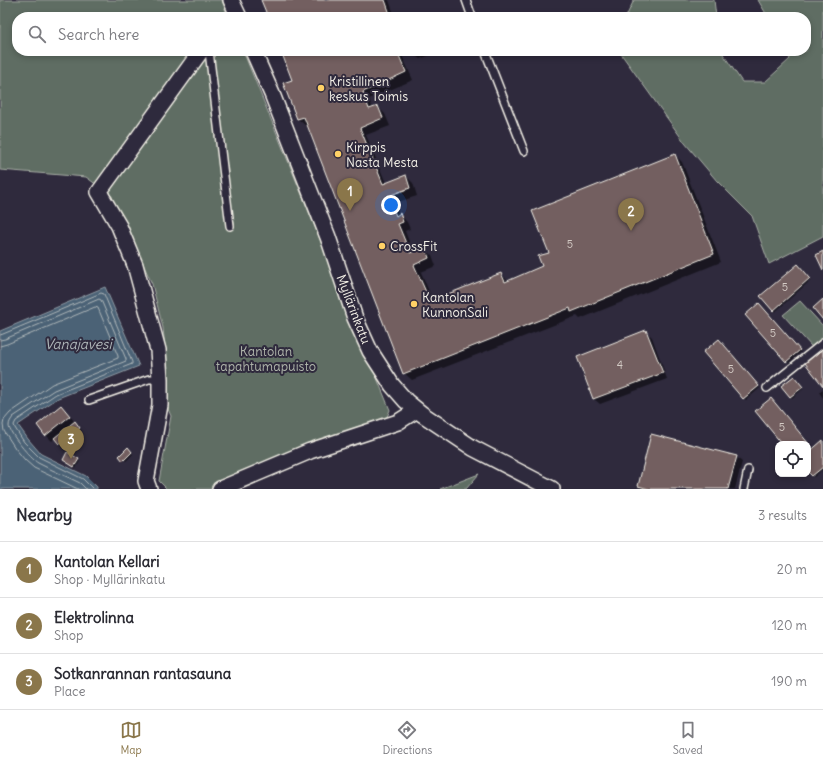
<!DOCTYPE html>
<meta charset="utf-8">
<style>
body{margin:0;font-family:Delius,sans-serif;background:#f7f7f7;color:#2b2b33}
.controls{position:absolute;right:12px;bottom:12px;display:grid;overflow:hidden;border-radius:8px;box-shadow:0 2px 6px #0003}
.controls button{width:36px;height:36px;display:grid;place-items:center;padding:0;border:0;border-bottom:1px solid #e1e1e2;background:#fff;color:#2b2b33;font:20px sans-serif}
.you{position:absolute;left:391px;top:205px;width:14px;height:14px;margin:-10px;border:3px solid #fff;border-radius:50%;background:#1a73e8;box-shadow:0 0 0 6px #1a73e833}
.badge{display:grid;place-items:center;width:26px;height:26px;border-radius:50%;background:#8a764a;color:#fff;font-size:13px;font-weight:700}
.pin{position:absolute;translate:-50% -33px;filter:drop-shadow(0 1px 2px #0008)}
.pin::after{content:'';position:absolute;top:21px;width:14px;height:12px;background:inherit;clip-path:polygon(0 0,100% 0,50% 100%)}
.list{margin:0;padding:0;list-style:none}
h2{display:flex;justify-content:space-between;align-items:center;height:52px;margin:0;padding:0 16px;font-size:17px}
h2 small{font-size:13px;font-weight:400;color:#7c7c81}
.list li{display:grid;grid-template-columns:26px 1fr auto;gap:12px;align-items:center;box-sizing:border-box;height:56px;padding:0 16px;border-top:1px solid #e1e1e2}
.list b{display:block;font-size:15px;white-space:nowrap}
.list p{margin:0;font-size:13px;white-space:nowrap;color:#7c7c81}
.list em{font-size:13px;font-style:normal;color:#7c7c81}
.icon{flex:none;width:22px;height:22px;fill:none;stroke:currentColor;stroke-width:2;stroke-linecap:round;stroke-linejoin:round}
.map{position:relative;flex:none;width:823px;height:489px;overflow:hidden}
.search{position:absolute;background:#fff;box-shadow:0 2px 6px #0003;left:12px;right:12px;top:12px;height:44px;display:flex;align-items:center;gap:10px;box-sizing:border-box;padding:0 14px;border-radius:16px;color:#7c7c81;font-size:15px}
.sheet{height:220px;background:#fff}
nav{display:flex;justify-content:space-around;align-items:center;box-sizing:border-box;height:56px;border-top:1px solid #e1e1e2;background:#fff;font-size:11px;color:#7c7c81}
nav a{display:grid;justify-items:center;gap:2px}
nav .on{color:#8a764a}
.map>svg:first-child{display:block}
</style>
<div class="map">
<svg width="823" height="489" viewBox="0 0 823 489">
<rect width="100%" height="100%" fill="#2f2a3d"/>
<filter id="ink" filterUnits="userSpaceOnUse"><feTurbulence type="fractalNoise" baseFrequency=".025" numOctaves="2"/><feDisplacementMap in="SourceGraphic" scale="8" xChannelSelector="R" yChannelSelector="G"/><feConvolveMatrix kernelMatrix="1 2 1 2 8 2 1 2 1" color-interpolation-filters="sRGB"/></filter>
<g filter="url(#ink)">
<path fill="#5e6d63" stroke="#a9afa6" d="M0,0h222l6,17h-211v34h226l147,359 -4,9 -170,70h-49l-8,-8 12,-65 -3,-7v-32l-5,-49 -11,-44 -26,-59 -14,-25v-4l-26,-19 -86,-7z
M634,0h80l2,17h-90z
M758,0h65v236l-54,28 -17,-48 -35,-35 -32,-38 -66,-92h102l21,31h23l25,-23 -4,-8h20v-34h-38z
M800,301l23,25v13l-11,8 -29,-32z
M479,474l-13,15h-26z"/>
<path fill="#4b6276" stroke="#8f9ba4" d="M105,287l34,79 -81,32 -40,27 10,14 13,15 45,22 11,11v2h-97v-158z"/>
<path fill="#0007" d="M262,0h127l6,17h-126z
M282,51h118l13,29 -44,19 4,10 5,-2 7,7 5,12 -24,9 20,48 20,-7 7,7 4,13 -22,7 4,12h1l7,7 3,7 -5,2 8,21 12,-4 7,7 4,11 -15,6 12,29 68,-27 7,7 36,-14 6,-14 125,-98 7,7 39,100 -141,57 -3,-3 -165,64 -8,-7 -97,-248 -1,1 -8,-7 -5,-38z
M414,51h26l-20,8 -4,-3z
M798,265l13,15 -36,32 -13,-15z
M759,304l42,48 -12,11 -42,-48z
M646,332l6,5 15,42 -67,25 -6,-5 -15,-42z
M719,341l41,47 -14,12 -41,-48z
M794,377l9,12 -11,9 -9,-12z
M823,389v9l-4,-6z
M61,406l6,6 14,18 -20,15 -6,-7 -3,3 -6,-6z
M823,442v27l-9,8 -6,-7v-16z
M128,449l5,5 -7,7 -6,-5z
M736,457l6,5 -7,27h-93l-3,-3z
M78,460l2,1 -4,7 -11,-7z"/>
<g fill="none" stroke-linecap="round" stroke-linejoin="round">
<path stroke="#b0b8ba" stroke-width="1" d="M0,335l3,-1 98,-41 3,1 28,68v2l-76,30 -40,27 -2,4 1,3 9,14 15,15 44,22 10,10
M0,340l5,-1 94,-40 2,1 25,59v2l-72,29 -41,27c-2,3 -4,5 -4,9 0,7 22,33 29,37 13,7 28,13 42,20l6,6
M0,346l7,-2 88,-37 3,1 20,48v2l-66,26 -42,29 -6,7 -1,5 1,6 11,17 10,12 9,8 44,21"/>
</g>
<path fill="#735f60" stroke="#f4f1e8" d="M261,0h124l6,17h-123z
M281,51h116l9,21 -43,20 6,17 9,-3 5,12 -23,10 23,56 23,-9 4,13 -22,8 8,20 4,-3 3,9 -5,2 12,29 15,-6 4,11 -15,7 16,36 71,-28 4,9 37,-16 -4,-10 11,-3 -17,-42 143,-57 39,100 -143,58 -1,-4 -167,66 -99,-257 -7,2 -14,-36 9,-3z
M823,251v19l-7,-15z
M798,264l12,14 -37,33 -13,-15z
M823,299v21l-10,-12z
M759,303l41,47 -14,12 -41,-47z
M646,330l17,43 -70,26 -16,-42z
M719,339l40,47 -16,13 -40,-47z
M823,348v38l-18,-23z
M794,376l9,11 -13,10 -9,-11z
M771,398l38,46 -1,1 -26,-1 -27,-33z
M61,405l9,11 -25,20 -8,-11z
M75,421l5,7 -21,16 -5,-6z
M651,434l86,22 -9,33h-79l-11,-3z
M823,440v27l-11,9 -4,-4v-19z
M128,447l4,5 -9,9 -4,-5z
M67,452l12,7 -5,8 -11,-7z"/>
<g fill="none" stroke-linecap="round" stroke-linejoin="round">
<g stroke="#f4f1e8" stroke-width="10">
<path id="lane" d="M466,0l6,17
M209,51l21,175
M485,51l39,100
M767,388l56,-45
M89,400l60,-21h11
M744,489l4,-19"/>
</g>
<g stroke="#f4f1e8" stroke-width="18">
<path id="street" d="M231,0l8,17
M253,51l19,43 56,143 27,81 15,33 22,34 14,16 16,13 51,34 79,41
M149,489l-3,-8 14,-76v-26l-2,-29 -23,-85 -16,-39 -20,-34 102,-141
M220,489l90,-38 88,-29 19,-12"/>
</g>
<use href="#lane" stroke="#2f2a3d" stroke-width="7"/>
<use href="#street" stroke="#2f2a3d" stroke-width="15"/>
</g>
</g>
<g fill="#ffd166" stroke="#2f2a3d" stroke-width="1.5">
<circle cx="321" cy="88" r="4"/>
<circle cx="338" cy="154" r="4"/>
<circle cx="382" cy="246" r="4"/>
<circle cx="414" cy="304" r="4"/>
</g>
<g text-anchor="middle" stroke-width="4" stroke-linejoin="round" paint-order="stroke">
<g font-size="11" fill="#d4ccc6">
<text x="570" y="248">5</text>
<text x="785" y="291">5</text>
<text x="773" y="337">5</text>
<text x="620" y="369">4</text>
<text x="731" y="373">5</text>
<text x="782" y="431">5</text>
</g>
<g font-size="13" fill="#f4f1e8" stroke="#2f2a3d" text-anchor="start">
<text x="329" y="86">Kristillinen<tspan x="329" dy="15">keskus Toimis</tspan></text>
<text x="346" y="152">Kirppis<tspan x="346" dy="15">Nasta Mesta</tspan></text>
<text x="390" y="251">CrossFit</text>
<text x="422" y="302">Kantolan<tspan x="422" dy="15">KunnonSali</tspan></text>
</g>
<g font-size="13" fill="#f4f1e8" stroke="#2f2a3d">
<text transform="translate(354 309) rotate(69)" y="5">Myllärinkatu</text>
</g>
<g font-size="13" fill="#b0b6ac" stroke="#2f2a3d">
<text x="266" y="356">Kantolan<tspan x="266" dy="15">tapahtumapuisto</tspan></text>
</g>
<g font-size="14" font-style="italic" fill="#b0b8ba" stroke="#2f2a3d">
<text x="78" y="349">Vanajavesi</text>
</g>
</g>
</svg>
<div class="controls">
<button><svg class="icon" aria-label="locate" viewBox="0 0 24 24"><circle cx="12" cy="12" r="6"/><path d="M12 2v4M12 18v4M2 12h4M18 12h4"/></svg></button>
</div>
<div class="you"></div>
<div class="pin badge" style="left:350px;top:211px">1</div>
<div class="pin badge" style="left:631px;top:231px">2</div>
<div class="pin badge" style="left:71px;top:459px">3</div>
<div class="search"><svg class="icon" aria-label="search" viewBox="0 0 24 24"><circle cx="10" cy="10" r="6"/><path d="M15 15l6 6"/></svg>Search here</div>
</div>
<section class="sheet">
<h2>Nearby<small>3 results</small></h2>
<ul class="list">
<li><span class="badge">1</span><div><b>Kantolan Kellari</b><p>Shop · Myllärinkatu</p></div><em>20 m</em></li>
<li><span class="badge">2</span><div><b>Elektrolinna</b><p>Shop</p></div><em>120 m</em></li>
<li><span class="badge">3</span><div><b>Sotkanrannan rantasauna</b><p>Place</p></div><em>190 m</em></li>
</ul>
</section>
<nav>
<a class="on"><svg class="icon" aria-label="map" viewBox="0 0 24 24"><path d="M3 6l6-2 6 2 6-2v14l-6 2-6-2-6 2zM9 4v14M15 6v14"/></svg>Map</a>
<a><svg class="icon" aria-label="directions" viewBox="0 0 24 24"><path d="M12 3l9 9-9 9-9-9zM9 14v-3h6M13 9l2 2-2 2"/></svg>Directions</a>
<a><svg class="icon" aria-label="saved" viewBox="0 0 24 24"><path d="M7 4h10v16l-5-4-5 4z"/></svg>Saved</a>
</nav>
